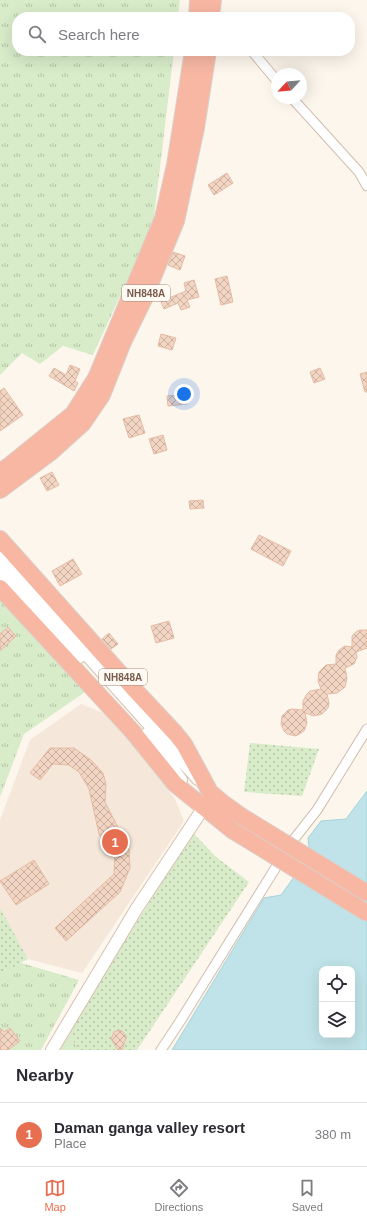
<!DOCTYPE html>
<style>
body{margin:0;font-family:Helvetica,sans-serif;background:#f7f7f7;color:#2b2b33}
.controls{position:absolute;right:12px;bottom:12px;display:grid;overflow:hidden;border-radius:8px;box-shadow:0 4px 16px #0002}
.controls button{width:36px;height:36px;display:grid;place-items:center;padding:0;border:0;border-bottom:1px solid #e1e1e2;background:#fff;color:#2b2b33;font:20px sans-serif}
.compass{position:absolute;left:271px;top:68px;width:36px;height:36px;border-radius:50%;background:#fff;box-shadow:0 4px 16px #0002;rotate:244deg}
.you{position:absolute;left:184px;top:394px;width:14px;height:14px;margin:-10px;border:3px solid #fff;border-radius:50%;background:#1a73e8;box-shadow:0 0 0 6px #1a73e833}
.badge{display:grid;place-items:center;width:26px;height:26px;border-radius:50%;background:#e76f51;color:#fff;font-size:13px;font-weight:700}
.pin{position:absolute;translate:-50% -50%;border:2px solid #fff;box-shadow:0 1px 4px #0006}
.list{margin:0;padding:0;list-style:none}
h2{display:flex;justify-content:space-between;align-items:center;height:52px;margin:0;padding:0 16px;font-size:17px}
h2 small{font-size:13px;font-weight:400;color:#7c7c81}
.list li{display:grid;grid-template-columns:26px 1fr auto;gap:12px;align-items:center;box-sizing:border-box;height:64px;padding:0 16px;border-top:1px solid #e1e1e2}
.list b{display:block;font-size:15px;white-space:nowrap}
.list p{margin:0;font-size:13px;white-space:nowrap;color:#7c7c81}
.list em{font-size:13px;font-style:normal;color:#7c7c81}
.icon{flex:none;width:22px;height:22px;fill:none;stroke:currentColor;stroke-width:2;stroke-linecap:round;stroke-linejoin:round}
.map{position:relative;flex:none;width:367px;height:1050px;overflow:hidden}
.search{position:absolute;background:#fff;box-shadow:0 4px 16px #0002;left:12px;right:12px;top:12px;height:44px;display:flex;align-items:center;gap:10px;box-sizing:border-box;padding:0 14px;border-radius:16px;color:#7c7c81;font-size:15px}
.sheet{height:116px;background:#fff}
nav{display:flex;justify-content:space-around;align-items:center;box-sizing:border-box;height:56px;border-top:1px solid #e1e1e2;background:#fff;font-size:11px;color:#7c7c81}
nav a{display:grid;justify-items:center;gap:2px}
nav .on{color:#e76f51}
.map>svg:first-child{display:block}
</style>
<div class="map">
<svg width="367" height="1050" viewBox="0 0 367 1050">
<defs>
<pattern id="grass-tufts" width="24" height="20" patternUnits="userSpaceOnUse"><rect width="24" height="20" fill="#d8ecc9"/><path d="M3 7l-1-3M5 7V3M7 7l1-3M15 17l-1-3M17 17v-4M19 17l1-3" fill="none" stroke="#b4c2a5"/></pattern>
<pattern id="park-dots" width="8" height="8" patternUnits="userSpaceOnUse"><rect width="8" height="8" fill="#d8ecc9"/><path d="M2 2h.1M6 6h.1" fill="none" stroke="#b4c2a5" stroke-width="1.8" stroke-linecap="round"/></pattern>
<pattern id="building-cross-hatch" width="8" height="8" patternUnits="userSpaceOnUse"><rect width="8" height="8" fill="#f3d5c3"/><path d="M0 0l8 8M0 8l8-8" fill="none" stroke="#cab0a1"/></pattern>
</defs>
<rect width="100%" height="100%" fill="#fdf6ec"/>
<path fill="#f5e8da" d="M81,704l28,11 32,39 34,45 9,22 -102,152 -54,-14 -28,-46v-93l30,-80z"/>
<path fill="url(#grass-tufts)" d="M0,0h180l-2,17h-161v34h157l-21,174 -60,130 -30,-9 -23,18 -18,-11 -22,22z
M0,596l88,94 -64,44 -24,63z
M0,929l18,33 61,18 -38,70h-41z
M67,1033l13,17h-20z"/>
<path fill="url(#park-dots)" d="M250,743l69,6 -17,47 -58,-4z
M193,833l23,24 33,25 -112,168h-57l-13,-17z
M0,908l28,51 -28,15z"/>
<path fill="#bfe3e8" stroke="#a5d3da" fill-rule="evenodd" d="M367,791v259h-195l92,-152 17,-3 29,-40 -2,-17 13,-17 25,-2zM322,969h30v66h-30z"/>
<path fill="url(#building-cross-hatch)" stroke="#e6bba3" d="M227,173l6,10 -19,12 -6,-10z
M173,252l12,4 -5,14 -12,-5z
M227,276l6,26 -12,3 -6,-26z
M194,280l5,17 -12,3 3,7 -9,3 -3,-7 -14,6 -5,-12 9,-4 1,5 17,-7 -2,-8z
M161,334l15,4 -4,12 -14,-4z
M70,365l10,4 -5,12 3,2 -4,8 -25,-15 5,-8 12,7z
M320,368l5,11 -11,4 -4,-11z
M367,372v20h-2l-5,-18z
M4,388l19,27 -23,16v-40z
M186,394l1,10 -19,2 -1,-10z
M139,415l6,18 -16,5 -6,-19z
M163,435l4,15 -13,4 -5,-15z
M52,472l7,13 -12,6 -7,-13z
M203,500l1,8 -14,1 -1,-8z
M259,535l32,16 -8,15 -32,-17z
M73,559l9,15 -22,12 -8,-15z
M169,621l5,17 -18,5 -5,-17z
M8,627l8,9 -16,15v-17z
M360,630h7v18l-11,4 1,5 -3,7 -9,4 2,10 -2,9 -8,6 -10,1 2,9 -1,5 -6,6 -8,2 -9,-3 2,10 -3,8 -8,5 -9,-2 -3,-3 -3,-7 1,-8 6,-6 4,-1 11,1v-9l4,-7 3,-3 11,-2 -3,-8 1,-9 7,-7 10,-1v-9l3,-5 6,-4 7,1v-11l5,-5z
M109,633l9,11 -7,5 -9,-10z
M50,748h24l17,12 12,13 3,11 -1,18 24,47 1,19 -10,24 -54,49 -11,-13 59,-54 1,-20 -16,-20 -10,-45 -10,-17 -10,-7 -16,-1 -13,16 -10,-7z
M34,860l15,24 -33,21 -16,-24z
M0,1028l4,4 6,-4 10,13 -12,9h-8z
M119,1030l4,2 3,4v2l-4,12h-4l-7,-11 3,-7z"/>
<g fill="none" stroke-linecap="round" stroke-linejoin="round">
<g stroke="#d1beb0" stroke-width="11">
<path id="street" d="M252,51l25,30
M292,98l67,74 8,14
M161,1050l18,-27 112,-180 26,-33 50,-81"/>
</g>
<g stroke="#d6c0b0" stroke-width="14">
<path id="secondary" d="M0,558l198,221
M0,571l79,86
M147,734l11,14 23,32
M52,1050l85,-142 67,-101"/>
</g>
<g stroke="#dad1cd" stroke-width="18">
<path id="highway" d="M197,17l1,-17
M211,17l2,-17
M0,472l10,-7 63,-51 23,-36 67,-160 12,-53 18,-114
M0,490l51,-38 32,-29 19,-28 21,-53 21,-43 32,-78 20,-93 12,-77
M0,539l134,150 42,45 8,10 26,48 13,11 18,13
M0,588l133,144 42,52 57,46"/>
</g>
<use href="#street" stroke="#fff" stroke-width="9"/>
<use href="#secondary" stroke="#fff" stroke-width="12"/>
<use href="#highway" stroke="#f7b7a3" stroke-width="16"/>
<g stroke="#dad1cd" stroke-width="18" stroke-linecap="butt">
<path id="highway-bridge" d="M241,816l126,77
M232,830l135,83"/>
</g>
<use href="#highway-bridge" stroke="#f7b7a3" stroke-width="16"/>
</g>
<g text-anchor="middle" stroke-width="3" stroke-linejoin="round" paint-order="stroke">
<g fill="#fffaf3" stroke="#a28b7f" stroke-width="1">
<rect x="122" y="285" width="48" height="16" rx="3"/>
<rect x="99" y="669" width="48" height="16" rx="3"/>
</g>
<g font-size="10" font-weight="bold" fill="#7a5c4d">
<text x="146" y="297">NH848A</text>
<text x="123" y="681">NH848A</text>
</g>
</g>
</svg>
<div class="controls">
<button><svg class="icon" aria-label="locate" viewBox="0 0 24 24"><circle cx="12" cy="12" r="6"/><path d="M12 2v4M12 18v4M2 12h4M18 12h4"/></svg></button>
<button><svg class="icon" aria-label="layers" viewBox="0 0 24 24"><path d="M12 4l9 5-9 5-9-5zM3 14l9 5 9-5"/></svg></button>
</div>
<svg class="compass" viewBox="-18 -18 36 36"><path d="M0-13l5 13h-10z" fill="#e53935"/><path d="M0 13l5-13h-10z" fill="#7c7c81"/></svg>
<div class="you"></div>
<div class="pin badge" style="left:115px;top:842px">1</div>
<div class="search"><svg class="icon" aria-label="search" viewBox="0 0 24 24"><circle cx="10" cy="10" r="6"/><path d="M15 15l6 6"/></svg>Search here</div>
</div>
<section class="sheet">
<h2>Nearby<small></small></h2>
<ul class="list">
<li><span class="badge">1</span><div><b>Daman ganga valley resort</b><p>Place</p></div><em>380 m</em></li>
</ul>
</section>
<nav>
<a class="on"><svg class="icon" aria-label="map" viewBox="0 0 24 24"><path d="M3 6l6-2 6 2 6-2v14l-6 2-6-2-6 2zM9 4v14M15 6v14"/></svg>Map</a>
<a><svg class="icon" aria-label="directions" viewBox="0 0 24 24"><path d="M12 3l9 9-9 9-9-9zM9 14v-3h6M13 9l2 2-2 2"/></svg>Directions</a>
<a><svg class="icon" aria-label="saved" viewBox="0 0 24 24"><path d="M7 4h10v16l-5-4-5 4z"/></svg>Saved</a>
</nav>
